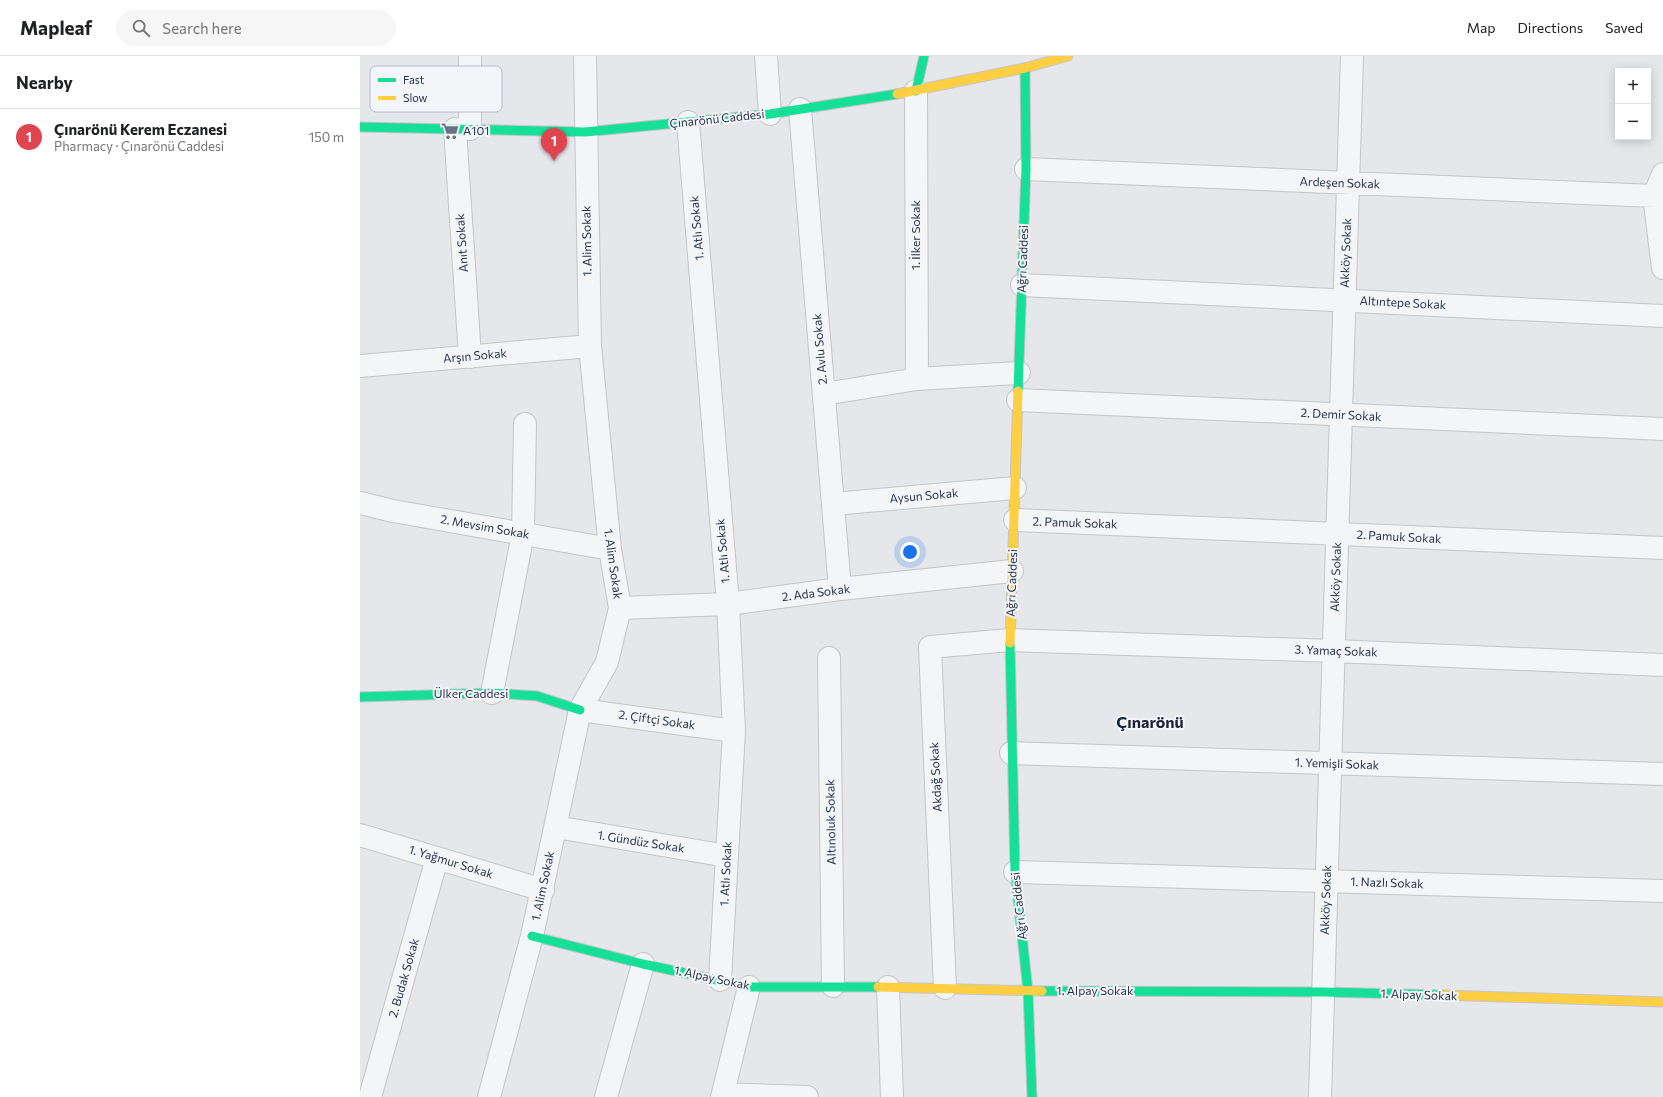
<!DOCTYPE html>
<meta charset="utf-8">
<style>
body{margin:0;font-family:Commissioner,sans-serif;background:#f6f6f6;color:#202124}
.controls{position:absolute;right:12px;top:12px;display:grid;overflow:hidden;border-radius:0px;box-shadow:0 2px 10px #0003}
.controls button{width:36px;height:36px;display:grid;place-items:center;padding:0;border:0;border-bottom:1px solid #e0e0e0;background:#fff;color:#202124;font:20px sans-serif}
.you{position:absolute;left:550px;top:496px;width:14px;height:14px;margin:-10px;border:3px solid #fff;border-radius:50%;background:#1a73e8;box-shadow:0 0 0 6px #1a73e833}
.badge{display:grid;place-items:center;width:26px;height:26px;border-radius:50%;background:#7c3aed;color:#fff;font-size:13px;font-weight:700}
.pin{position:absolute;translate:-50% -33px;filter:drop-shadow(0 1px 2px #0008)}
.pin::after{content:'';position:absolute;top:21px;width:14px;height:12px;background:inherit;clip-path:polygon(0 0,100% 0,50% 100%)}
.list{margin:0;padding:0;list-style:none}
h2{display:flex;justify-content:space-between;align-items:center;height:52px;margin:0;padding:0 16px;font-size:17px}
h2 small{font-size:13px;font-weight:400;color:#757577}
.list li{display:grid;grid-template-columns:26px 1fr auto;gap:12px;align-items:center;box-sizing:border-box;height:56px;padding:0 16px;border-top:1px solid #e0e0e0}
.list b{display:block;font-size:15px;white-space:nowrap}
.list p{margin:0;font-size:13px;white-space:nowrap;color:#757577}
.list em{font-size:13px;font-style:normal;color:#757577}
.icon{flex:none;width:22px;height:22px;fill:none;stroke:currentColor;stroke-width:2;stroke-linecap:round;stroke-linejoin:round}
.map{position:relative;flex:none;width:1303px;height:1041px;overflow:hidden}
header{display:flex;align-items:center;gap:24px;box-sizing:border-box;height:56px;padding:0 20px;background:#fff;border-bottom:1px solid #e0e0e0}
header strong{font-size:19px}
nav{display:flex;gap:22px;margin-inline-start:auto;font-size:14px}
.search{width:280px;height:36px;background:#f6f6f6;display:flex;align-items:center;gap:10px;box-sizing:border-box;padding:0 14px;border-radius:22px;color:#757577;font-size:15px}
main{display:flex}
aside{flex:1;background:#fff}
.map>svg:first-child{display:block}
</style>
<header>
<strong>Mapleaf</strong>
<div class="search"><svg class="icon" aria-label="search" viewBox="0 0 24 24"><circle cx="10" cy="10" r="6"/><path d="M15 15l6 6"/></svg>Search here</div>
<nav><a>Map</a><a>Directions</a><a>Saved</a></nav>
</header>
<main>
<aside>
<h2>Nearby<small></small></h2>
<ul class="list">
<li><span class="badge" style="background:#e0444e">1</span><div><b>Çınarönü Kerem Eczanesi</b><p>Pharmacy · Çınarönü Caddesi</p></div><em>150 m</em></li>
</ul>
</aside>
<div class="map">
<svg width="1303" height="1041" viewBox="0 0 1303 1041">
<rect width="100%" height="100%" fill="#e5e7ea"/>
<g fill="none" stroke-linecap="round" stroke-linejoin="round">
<g stroke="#c3c5c8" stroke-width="24">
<path id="street" d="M110,0v73
M406,0l4,58
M556,35l1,288
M440,53l40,480
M328,66l40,482 6,127 -14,249
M95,73l15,228
M666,113l628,27
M1303,118l-9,22 9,72
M662,229l641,31
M0,310l230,-20
M464,338l93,-15 102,-6
M658,344l645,29
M0,447l33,8 217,38
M473,448l182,-16
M655,464l648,28
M260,552l108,-4 112,-15 172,-18
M469,602l4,328
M132,637l31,-159 2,-110
M220,654l154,21
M651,697l652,21
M196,771l171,29
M0,779l183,55
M655,816l648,19
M528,931l4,110
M585,932l-15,-341 80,-7 324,11 329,14
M363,1038l84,3
M10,1041l67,-239
M129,1041l43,-161 48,-226 27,-48 13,-54 -10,-59 -20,-203 -5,-290
M246,1041l37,-133
M362,1041l27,-110
M960,1041l32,-1041"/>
</g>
<g stroke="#c3c5c8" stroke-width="11">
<path id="fast" d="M556,35l8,-35
M0,71l225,5 185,-18 127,-20
M658,335l8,-222 -1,-101
M650,587l5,229 13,119 4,106
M0,641l132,-4 45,3 43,14
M172,880l111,28 106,23h129
M682,935l282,1 118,3"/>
</g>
<g stroke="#c3c5c8" stroke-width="11">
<path id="slow" d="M537,38l128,-26 43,-12
M650,587l8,-252
M518,931l164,4
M1082,939l221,7"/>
</g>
<use href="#street" stroke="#f4f5f7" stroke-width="22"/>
<use href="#fast" stroke="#16e098" stroke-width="9"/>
<use href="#slow" stroke="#ffcf43" stroke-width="9"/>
</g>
<defs>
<g id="supermarket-bare" transform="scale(1.38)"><path d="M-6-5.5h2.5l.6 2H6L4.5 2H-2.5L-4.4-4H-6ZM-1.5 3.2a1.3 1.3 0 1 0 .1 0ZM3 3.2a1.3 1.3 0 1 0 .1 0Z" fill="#6b727f" stroke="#f3f5f9" stroke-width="2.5" paint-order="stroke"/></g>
</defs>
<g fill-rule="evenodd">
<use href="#supermarket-bare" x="90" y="75"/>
</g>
<g text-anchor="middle" stroke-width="4" stroke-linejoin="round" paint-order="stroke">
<g font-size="12" fill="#293346" stroke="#f3f5f9">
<text transform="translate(357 63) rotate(-6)" y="4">Çınarönü Caddesi</text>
<text transform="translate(980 127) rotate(2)" y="4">Ardeşen Sokak</text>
<text transform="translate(337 172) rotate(-95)" y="4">1. Atlı Sokak</text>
<text transform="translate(556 179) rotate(-90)" y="4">1. İlker Sokak</text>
<text transform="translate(227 185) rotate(-91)" y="4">1. Alim Sokak</text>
<text transform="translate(102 187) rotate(-94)" y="4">Anıt Sokak</text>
<text transform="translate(986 197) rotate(-88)" y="4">Akköy Sokak</text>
<text transform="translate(663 203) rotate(-88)" y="4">Ağrı Caddesi</text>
<text transform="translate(1043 247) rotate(3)" y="4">Altıntepe Sokak</text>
<text transform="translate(460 293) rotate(-95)" y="4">2. Avlu Sokak</text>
<text transform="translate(115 300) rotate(-5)" y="4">Arşın Sokak</text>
<text transform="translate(981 359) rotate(3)" y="4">2. Demir Sokak</text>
<text transform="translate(564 440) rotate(-5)" y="4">Aysun Sokak</text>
<text transform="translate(715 467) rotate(2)" y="4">2. Pamuk Sokak</text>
<text transform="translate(125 471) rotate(10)" y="4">2. Mevsim Sokak</text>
<text transform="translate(1039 481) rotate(3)" y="4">2. Pamuk Sokak</text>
<text transform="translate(363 495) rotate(-95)" y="4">1. Atlı Sokak</text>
<text transform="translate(253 508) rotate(82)" y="4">1. Alim Sokak</text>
<text transform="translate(976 521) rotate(-88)" y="4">Akköy Sokak</text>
<text transform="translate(652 527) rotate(-88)" y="4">Ağrı Caddesi</text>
<text transform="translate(456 537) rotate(-7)" y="4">2. Ada Sokak</text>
<text transform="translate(976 595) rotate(2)" y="4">3. Yamaç Sokak</text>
<text x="111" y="642">Ülker Caddesi</text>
<text transform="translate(297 664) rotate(8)" y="4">2. Çiftçi Sokak</text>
<text transform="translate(977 708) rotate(2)" y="4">1. Yemişli Sokak</text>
<text transform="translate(576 721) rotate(-93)" y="4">Akdağ Sokak</text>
<text transform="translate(471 766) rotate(-91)" y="4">Altınoluk Sokak</text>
<text transform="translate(281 786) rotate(9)" y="4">1. Gündüz Sokak</text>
<text transform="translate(91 806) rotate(17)" y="4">1. Yağmur Sokak</text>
<text transform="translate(366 818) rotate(-87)" y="4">1. Atlı Sokak</text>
<text transform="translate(1027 827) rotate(2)" y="4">1. Nazlı Sokak</text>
<text transform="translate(183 830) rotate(-78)" y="4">1. Alim Sokak</text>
<text transform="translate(966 844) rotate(-88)" y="4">Akköy Sokak</text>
<text transform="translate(659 850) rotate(-96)" y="4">Ağrı Caddesi</text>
<text transform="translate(44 922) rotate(-74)" y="4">2. Budak Sokak</text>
<text transform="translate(352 922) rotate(12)" y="4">1. Alpay Sokak</text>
<text x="735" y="939">1. Alpay Sokak</text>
<text transform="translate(1059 939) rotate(2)" y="4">1. Alpay Sokak</text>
</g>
<g font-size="12" fill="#293346" stroke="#f3f5f9" text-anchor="start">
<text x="103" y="79">A101</text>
</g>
<g font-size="16" font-weight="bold" fill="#1b2437" stroke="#f3f5f9">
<text x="790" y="672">Çınarönü</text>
</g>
</g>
<rect x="10" y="10" width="132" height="46" rx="6" fill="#f3f5f9" stroke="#b6bbc3" stroke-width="1"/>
<rect x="18" y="22" width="18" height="4" fill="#16e098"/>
<rect x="18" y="40" width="18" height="4" fill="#ffcf43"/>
<g font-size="11" fill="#293346">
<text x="43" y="28">Fast</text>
<text x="43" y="46">Slow</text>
</g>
</svg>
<div class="controls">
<button>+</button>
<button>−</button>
</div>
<div class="you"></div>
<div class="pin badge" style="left:194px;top:105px;background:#e0444e">1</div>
</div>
</main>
